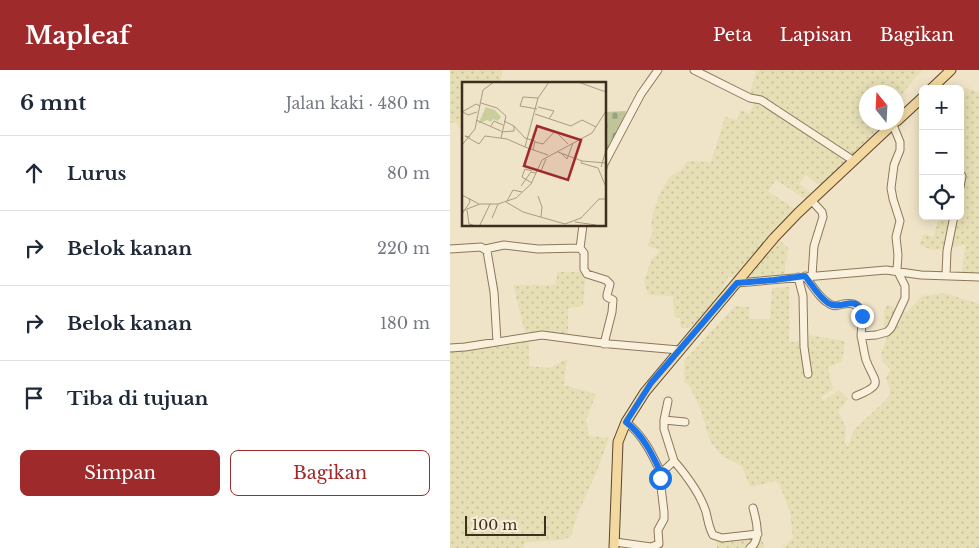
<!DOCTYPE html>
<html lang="id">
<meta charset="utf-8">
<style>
body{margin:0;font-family:"Libre Baskerville",serif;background:#f6f6f7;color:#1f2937}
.controls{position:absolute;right:15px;top:15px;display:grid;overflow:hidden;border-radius:8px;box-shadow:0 2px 12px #0003}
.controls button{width:45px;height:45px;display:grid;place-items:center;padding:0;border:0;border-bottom:1px solid #e0e1e3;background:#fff;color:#1f2937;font:25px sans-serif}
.compass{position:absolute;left:409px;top:15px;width:45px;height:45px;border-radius:50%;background:#fff;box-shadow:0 2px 12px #0003;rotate:342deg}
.scale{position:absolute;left:15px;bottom:12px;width:81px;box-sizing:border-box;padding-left:5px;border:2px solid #3d2e20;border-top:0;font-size:14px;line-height:18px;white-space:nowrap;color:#3d2e20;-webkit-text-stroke:4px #f7eed8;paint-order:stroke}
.stop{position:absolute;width:15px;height:15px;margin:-11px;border:4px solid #1a73e8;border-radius:50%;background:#fff}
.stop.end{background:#1a73e8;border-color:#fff;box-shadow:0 1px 5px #0008}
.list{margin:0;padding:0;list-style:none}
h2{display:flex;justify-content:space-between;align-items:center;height:65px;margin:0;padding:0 20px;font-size:21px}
h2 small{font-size:16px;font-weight:400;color:#747a83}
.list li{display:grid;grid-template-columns:32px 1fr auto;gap:15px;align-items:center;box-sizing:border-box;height:75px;padding:0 20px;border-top:1px solid #e0e1e3}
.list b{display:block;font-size:19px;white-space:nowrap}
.list em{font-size:16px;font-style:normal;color:#747a83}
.actions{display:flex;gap:10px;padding:15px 20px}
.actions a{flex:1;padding:11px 0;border:1px solid #9e2a2b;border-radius:8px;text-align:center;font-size:18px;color:#9e2a2b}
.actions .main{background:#9e2a2b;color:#fff}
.icon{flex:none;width:28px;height:28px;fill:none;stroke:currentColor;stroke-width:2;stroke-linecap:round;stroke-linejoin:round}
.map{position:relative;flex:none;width:529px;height:478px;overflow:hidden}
header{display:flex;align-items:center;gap:30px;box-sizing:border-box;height:70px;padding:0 25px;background:#9e2a2b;color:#fff}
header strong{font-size:24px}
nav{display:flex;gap:28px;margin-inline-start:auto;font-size:18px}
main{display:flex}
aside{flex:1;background:#fff}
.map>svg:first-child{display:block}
</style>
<header>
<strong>Mapleaf</strong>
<nav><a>Peta</a><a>Lapisan</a><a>Bagikan</a></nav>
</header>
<main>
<aside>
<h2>6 mnt<small>Jalan kaki · 480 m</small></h2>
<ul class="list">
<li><svg class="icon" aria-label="ahead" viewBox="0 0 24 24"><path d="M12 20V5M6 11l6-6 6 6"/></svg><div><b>Lurus</b></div><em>80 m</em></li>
<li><svg class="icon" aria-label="right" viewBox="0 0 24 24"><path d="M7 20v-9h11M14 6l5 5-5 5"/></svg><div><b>Belok kanan</b></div><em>220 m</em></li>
<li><svg class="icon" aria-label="right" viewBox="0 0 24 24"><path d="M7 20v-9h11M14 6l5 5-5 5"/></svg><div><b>Belok kanan</b></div><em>180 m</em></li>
<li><svg class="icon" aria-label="arrive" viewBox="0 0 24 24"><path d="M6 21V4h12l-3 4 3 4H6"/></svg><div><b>Tiba di tujuan</b></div></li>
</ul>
<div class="actions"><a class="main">Simpan</a><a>Bagikan</a></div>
</aside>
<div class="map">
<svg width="529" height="478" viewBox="0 0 529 478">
<defs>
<pattern id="farmland-dots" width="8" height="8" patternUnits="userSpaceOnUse" patternTransform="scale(1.25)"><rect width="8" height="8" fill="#e6deb5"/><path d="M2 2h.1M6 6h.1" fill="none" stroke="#c6bf9b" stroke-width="1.8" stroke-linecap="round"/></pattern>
<pattern id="cemetery-stones" width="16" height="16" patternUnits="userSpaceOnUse" patternTransform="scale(1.25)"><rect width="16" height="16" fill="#bfc49a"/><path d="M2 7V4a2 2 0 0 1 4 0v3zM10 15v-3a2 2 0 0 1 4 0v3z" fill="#9ca07d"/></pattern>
</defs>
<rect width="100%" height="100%" fill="#f0e4c8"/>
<path fill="url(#farmland-dots)" d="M0,0h51l1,3 -2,11h-36v57l-4,-1 1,-10 -6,-8 -5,1z
M307,0h165l-25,30v-8h-30v30l17,1 -61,66 -17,-14 -7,9 19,14 -6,6 -36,-24 -8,11 33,22 -25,24 12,11 -4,29 -34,5 -8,-3 -14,-2 -5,10 9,3 -37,37 -14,1 -1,-10 -6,-2 -1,-20 -25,-1 -4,-14 7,-21 8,-8 -1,-3 -11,-3 6,-14 -2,-8 3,-14 5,-15 11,-19 11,-5 6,-10 24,1 14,-45 12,3 4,-10 8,4 7,-15 -7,-4z
M515,18l14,4v184l-17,-3 3,-28 -32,5 -14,-5 5,-11 9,3 6,-18 -5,-3h26v-120z
M107,202h29l-3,34 -15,2v27l-43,-3 -12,-47h43z
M339,217v55l19,-1 1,-6 36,6 -3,21 -14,5 5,22 -12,8 2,4 16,-11 9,9 -10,12 8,17 -1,14 3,5 6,-17 35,-33 1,-7 -4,-11 4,-10 -7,-7 -2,-8 7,-20 -4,-9v-15l4,-5 19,7 15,-16 22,-3 35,11v244h-196l10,-10 -3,-26 -10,-26 -4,-5 -26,6 -8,-21 -21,-11 -11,-14 -9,-31 -12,-25 -5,-3v-21l51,-55 14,1v12h21l2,-31z
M79,271v25l21,2 17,-9 -3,26 32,9 -10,26 3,16 20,2 -12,33 -19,42 -7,23 -8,4 -38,2 -1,6h-74v-196l2,-2 52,-4z
M311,467l4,11h-48l-1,-7z"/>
<path fill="url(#cemetery-stones)" d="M176,41l-20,63h-1v-62z"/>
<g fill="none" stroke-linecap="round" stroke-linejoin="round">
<g stroke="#8d765c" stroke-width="9">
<path id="minor" d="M244,0l56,28 11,2 93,61
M155,92l36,-68 17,-24
M510,104l2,2 -2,11
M130,178l4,5v16l3,5 19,6 4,4 -3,11v2l6,3 -1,12 -8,32
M0,179l31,-2 6,4 7,41 3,50
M35,179l19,-4 34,4 42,-1 3,-23
M496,205l1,-24 7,-35
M355,206c7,9 16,25 27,29 4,2 7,0 11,-1 24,-4 19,16 18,32l15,-1 11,-3 4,-4 14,-30v-12l-8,-16 1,-15 -2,-18 4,-16 -7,-22 -2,-11 3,-23 6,-15v-8l-7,-17
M362,206l2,-30 9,-29 -1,-5 -10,-11
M348,207l5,19 1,51 4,27
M287,213l149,-13 35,5 58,2
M0,278l15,-1 77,-12 68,9 69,6
M406,326c30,-12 18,-14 10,-36 -2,-7 -3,-16 -5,-24
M214,350l21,2
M176,352c17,13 26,32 35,51
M224,391c13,15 26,32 32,51 2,8 3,16 7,23l9,3 36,-4
M165,472l36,5 8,-3 -1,-14 6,-11v-7l-4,-34 1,-5 13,-12 -10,-32v-9l4,-19
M300,478c12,-8 6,-29 3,-40"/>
</g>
<g stroke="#5b4430" stroke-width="11">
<path id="major" d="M481,19l20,-19
M447,51l26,-24
M164,478l4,-106 8,-20 19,-30 129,-154 24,-25 97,-91"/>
</g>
<use href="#minor" stroke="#faf1dc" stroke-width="7"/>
<use href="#major" stroke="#f3d9a0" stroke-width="9"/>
</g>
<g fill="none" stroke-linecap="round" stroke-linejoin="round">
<path stroke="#1a73e8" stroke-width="6" d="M210,408l1,-5c-9,-19 -18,-38 -35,-51l25,-39 86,-100 37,-3 31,-4c7,9 14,21 23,27 13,9 30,-12 34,13"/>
</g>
<g transform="translate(12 12)">
<rect width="144" height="144" fill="#f0e4c8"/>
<path d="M24,25l9,3 6,7 -3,4 -5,-2 -2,3 -4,-2 -9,4z" fill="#c9cf9b"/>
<path fill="none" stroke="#a89b85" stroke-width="1" d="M116,0l28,10M19,21l16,5 9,8 -5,22M76,25l16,4 -5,8M75,27l-17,-3 3,-9 15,1M0,30l14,-8 4,2M1,30l5,3 9,-3M73,32l36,12 11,-6 14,7M14,38l25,11M42,39l10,5 11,12 10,3 -2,9M29,44l3,-5 9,4M39,50l13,-1v-5M8,55l-5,-1 14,8 6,-8 22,3 18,8M73,60l8,2 12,-13 13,13M0,63l13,-16 8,-39 11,-8M96,70l24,9 24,2M99,71l6,6 6,-16M86,73l-23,-8 13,-49 11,-16M120,79l-1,2 17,5 8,19M139,85l5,-17M76,88l3,1 5,-12M70,89l-7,-2 -3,8 10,6M59,104l10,-14 5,1M0,113l17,9M76,114l4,11 -1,10M45,119l6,-11 9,2M44,120l17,10 42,12 16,-6 18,-19h7M5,128l2,14 4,1M0,129l18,-7h18l18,-6 15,-14 11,-24 50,-27 14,-22M0,132l8,-12 -1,-4M30,136l6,-14M113,140l21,3M18,143l10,-21"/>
<path fill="#9e2a2b" fill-opacity="0.15" stroke="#9e2a2b" stroke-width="2.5" d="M75,44l44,14 -13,40 -44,-14z"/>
<rect width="144" height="144" fill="none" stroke="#3d2e20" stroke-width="2.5"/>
</g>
</svg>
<div class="controls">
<button>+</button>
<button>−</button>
<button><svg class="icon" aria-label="locate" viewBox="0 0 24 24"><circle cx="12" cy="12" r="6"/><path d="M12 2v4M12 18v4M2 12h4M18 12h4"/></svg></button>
</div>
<svg class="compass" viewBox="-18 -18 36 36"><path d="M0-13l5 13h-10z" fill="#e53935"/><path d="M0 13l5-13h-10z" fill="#747a83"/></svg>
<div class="scale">100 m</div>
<div class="stop" style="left:210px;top:408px"></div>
<div class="stop end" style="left:412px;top:246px"></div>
</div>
</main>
